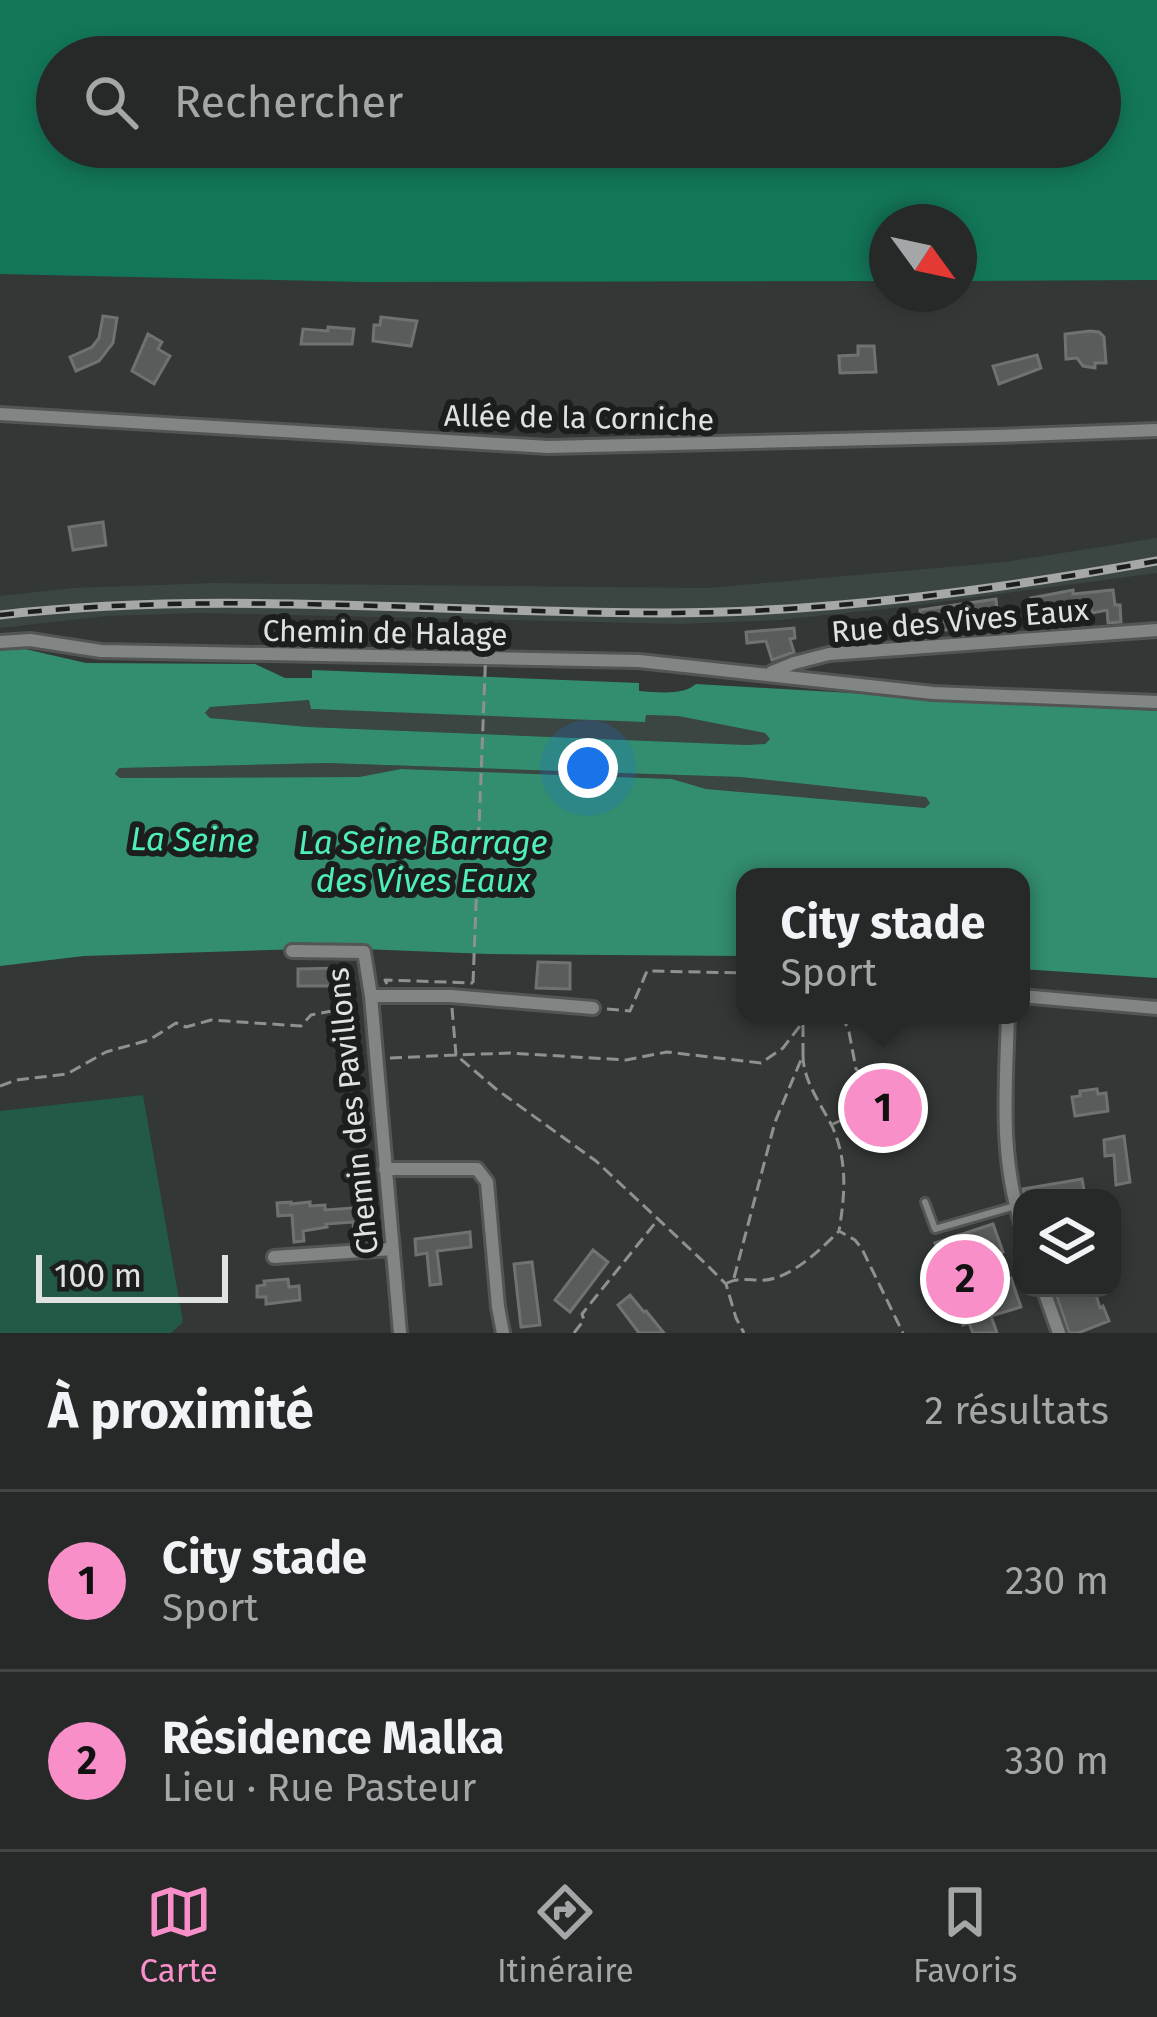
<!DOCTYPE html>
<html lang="fr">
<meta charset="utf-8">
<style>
body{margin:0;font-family:"Fira Sans",sans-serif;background:#323534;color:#f1f3f6}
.controls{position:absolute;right:36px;bottom:36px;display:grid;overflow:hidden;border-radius:24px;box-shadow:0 6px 18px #0003}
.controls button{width:108px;height:108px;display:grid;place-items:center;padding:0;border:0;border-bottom:3px solid #424545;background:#262928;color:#f1f3f6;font:60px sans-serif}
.compass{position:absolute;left:869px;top:204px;width:108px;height:108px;border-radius:50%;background:#262928;box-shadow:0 6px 18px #0003;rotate:123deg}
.scale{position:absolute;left:36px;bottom:30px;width:192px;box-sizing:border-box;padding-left:12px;border:6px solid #dfe2e1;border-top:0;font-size:33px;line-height:42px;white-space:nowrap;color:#dfe2e1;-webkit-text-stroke:9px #1c1e1d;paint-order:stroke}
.you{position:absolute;left:588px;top:768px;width:42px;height:42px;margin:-30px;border:9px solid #fff;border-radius:50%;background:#1a73e8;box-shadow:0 0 0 18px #1a73e833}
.badge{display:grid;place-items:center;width:78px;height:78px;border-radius:50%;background:#f98fc9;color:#111;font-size:39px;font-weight:700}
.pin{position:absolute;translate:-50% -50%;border:6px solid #fff;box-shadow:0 3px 12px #0006}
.popup{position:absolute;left:736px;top:868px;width:294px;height:156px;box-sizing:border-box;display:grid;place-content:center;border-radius:24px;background:#262928;filter:drop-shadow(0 3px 9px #0005);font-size:39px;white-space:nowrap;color:#a4a6a8}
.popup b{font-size:45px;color:#f1f3f6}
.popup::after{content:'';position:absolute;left:50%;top:100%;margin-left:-24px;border:24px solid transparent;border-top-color:#262928}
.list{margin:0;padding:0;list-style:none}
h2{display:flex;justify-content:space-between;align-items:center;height:156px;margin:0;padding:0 48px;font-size:51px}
h2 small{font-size:39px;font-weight:400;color:#a4a6a8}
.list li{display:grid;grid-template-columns:78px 1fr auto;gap:36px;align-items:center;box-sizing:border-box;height:180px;padding:0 48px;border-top:3px solid #424545}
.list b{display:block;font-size:45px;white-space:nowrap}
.list p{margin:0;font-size:39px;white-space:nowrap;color:#a4a6a8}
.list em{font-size:39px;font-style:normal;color:#a4a6a8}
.icon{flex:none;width:66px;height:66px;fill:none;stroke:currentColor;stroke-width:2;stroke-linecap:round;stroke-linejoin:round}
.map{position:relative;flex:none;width:1157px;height:1333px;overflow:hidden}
.search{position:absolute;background:#262928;box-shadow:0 6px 18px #0003;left:36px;right:36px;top:36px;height:132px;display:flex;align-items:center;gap:30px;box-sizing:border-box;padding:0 42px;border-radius:66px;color:#a4a6a8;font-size:45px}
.sheet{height:516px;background:#262928}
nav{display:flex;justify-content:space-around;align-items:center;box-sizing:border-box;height:168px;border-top:3px solid #424545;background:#262928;font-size:33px;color:#a4a6a8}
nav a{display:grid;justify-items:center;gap:6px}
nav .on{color:#f98fc9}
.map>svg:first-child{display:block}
</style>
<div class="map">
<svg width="1157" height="1333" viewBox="0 0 1157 1333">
<rect width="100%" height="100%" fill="#333735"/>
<path fill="#3b4541" d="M1157,538v35l-254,34 -123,13 -100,4 -481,-11 -92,3 -107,12v-32l73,-8 141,-5 492,5 299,-26z
M310,700l1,9 334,12 1,-6 32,1 88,17 4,6 -5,5 -18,1 -439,-18 -98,-9 -5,-5 5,-6z
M327,763l413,14 186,20 4,6 -5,5 -219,-19 -34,-10 -271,-10 -42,8 -239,1 -5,-4 3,-6z"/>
<path fill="#235a47" d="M143,1095l40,227 -12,11h-171v-222z"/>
<path fill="#137659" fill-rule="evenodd" d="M0,0h1157v280l-198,1v-59h-72v59l-524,1 -363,-8zM57,57h1043v90h-1043z"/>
<path fill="#338d6f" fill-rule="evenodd" d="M25,649l61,14 169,1 30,14h27v-8l327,13v8c18,1 43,5 57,-7l461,27v267l-136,-9v-92h-276v79l-257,-2 -151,-6 -253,8 -84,10v-316zM309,700l2,9 334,13 1,-7 32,1 87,17 5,6 -5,5 -18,1 -439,-18 -98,-9 -5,-5 5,-6zM327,763l413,14 186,20 4,6 -5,5 -219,-19 -34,-10 -271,-10 -42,8 -239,1 -5,-4 4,-6z"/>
<path fill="#585c5a" stroke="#6e7270" stroke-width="3" d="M103,316l14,2 -4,25 -14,18 -23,10 -6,-14 22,-10 7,-9z
M381,317l36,4 -6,25 -38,-5 1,-16h6z
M328,327l26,2 -2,15h-51l2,-15 25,2z
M1090,331l9,1 5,5 2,26h-11v5l-12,-2 -6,-8 -11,1 -1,-25z
M148,334l14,8 -4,7 12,7 -16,28 -22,-13z
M858,346h16l2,26 -36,1 -1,-17 19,-1z
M1037,355l4,13 -42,16 -6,-18z
M103,522l3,23 -33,5 -4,-23z
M1073,590v4l40,-4 2,15h5l1,17 -13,1 -1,-13 -15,3 -1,-7 -59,2 -1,-10z
M996,599l2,21 -20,5 1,8 -18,1 -1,-5 -30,2v-4h-8l-2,-17z
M794,628l1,10 -5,1 4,13 -22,8 -6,-19 -19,2 -1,-11z
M538,962l32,1v26l-34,-1z
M341,968v18h-43v-17z
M1097,1089l1,5 8,-1 2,18 -33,5 -3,-19 8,-1v-5z
M1124,1136l6,46 -14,3 -2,-30 -9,1 -1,-16z
M1082,1179l2,11 -4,1 2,7h-13v-5l-44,5 -2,-9z
M291,1202v2l19,-2v4l15,-1v5l42,-3 2,27 -15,1 -1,-13 -27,2 1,3 -24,4 1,10 -10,1 -2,-27 -14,1 -1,-13z
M993,1224l10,28 -33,10 9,27 32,-11 10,29 -30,9 6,17h-24l-4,-10 -6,2 -10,-28 7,-2 -8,-27 -7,3 -10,-28z
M470,1232l1,15 -34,4 4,33 -11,1 -3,-32 -11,2 -1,-16z
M593,1250l15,12 -38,50 -15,-12z
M532,1262l8,63 -19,2 -7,-63z
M288,1279l1,8 10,-1 1,14 -34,4v-7h-9v-11l8,-1 -1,-4z
M1054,1288h40l6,20 3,-2 6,15 -31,12h-9z
M630,1295l14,17 2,-1 18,22h-25l-21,-28z"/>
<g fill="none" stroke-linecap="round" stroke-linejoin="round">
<g stroke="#525554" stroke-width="12">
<path id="service" d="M925,1202l10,27 80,-23"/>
</g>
<g stroke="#525554" stroke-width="18">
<path id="minor" d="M0,414l548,33 448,-11 161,-6
M0,642l30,-2 71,11 538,10 294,32 224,9
M772,672l22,-9 35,-9 328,-24
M292,951l72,1 7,44 29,337
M371,996h80l142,12
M1021,996l136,12
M1008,1015c-2,71 -9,142 14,211
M385,1169h92l10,13 11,125 5,26
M274,1257l118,-8
M1043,1288l16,45"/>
</g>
<path stroke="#8e9190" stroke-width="3" stroke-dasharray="12 6" stroke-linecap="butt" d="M387,984l-2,-4 88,3
M452,1008l4,47 54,-2 116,7 41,-8 94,11 22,-15 20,-26 15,-7
M607,1009l23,2 17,-40 98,2
M842,1015l7,17 7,37 14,13
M803,1055c0,26 18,49 29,71 16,36 13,68 7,105l16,9 7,9 41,84
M390,1058l66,-3 40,34 100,72 110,103 20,20 10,34 8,15
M0,1086l16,-6 51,-6 39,-22 43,-12 27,-17 10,4 25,-7 90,6 10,-11 46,-9
M833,1124l24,-11
M734,1278l41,-156 28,-67v-31
M727,1283c15,-8 32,1 48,-5 23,-7 46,-29 63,-46
M574,1333l10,-13 -2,-6 74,-92"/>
<use href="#service" stroke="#818583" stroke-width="6"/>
<use href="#minor" stroke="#818583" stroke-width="12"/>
<g stroke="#a5a8a7" stroke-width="9">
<path id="rail" d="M0,615c220,-25 441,-2 662,-2 166,0 332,-23 495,-52"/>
</g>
<use href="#rail" stroke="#1c1e1d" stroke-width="4.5" stroke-dasharray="14" stroke-linecap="butt"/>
<path stroke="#8e9190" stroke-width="3" stroke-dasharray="12 6" stroke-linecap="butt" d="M473,983l13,-336"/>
</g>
<g text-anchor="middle" stroke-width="12" stroke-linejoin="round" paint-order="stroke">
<g font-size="30" fill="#dfe2e1" stroke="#1c1e1d">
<text transform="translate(579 418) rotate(1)" y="10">Allée de la Corniche</text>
<text transform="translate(960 621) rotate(-5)" y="10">Rue des Vives Eaux</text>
<text transform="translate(385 633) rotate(1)" y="10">Chemin de Halage</text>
<text transform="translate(353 1111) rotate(-96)" y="10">Chemin des Pavillons</text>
</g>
<g font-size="33" font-style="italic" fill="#4eefbb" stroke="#1c1e1d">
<text transform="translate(192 839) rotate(1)" y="12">La Seine</text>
<text x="423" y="854">La Seine Barrage<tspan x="423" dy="38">des Vives Eaux</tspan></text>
</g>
</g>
</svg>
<div class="controls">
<button><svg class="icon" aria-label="layers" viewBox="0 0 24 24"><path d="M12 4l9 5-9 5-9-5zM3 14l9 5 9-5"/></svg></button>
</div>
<svg class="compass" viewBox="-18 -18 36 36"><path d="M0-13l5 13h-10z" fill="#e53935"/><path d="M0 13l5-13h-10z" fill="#a4a6a8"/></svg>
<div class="scale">100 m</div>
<div class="you"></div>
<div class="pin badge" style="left:883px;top:1108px">1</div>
<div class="popup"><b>City stade</b>Sport</div>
<div class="pin badge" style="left:965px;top:1279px">2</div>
<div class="search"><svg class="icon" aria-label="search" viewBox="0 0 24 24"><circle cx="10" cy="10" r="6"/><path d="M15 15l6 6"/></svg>Rechercher</div>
</div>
<section class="sheet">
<h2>À proximité<small>2 résultats</small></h2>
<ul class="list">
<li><span class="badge">1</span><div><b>City stade</b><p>Sport</p></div><em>230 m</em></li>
<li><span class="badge">2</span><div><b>Résidence Malka</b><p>Lieu · Rue Pasteur</p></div><em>330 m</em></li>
</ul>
</section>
<nav>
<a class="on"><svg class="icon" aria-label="map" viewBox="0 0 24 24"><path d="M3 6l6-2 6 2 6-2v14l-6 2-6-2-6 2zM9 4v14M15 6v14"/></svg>Carte</a>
<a><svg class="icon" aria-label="directions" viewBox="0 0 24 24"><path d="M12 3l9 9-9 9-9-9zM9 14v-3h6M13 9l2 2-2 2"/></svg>Itinéraire</a>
<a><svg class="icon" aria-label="saved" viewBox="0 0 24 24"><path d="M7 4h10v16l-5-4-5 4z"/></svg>Favoris</a>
</nav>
